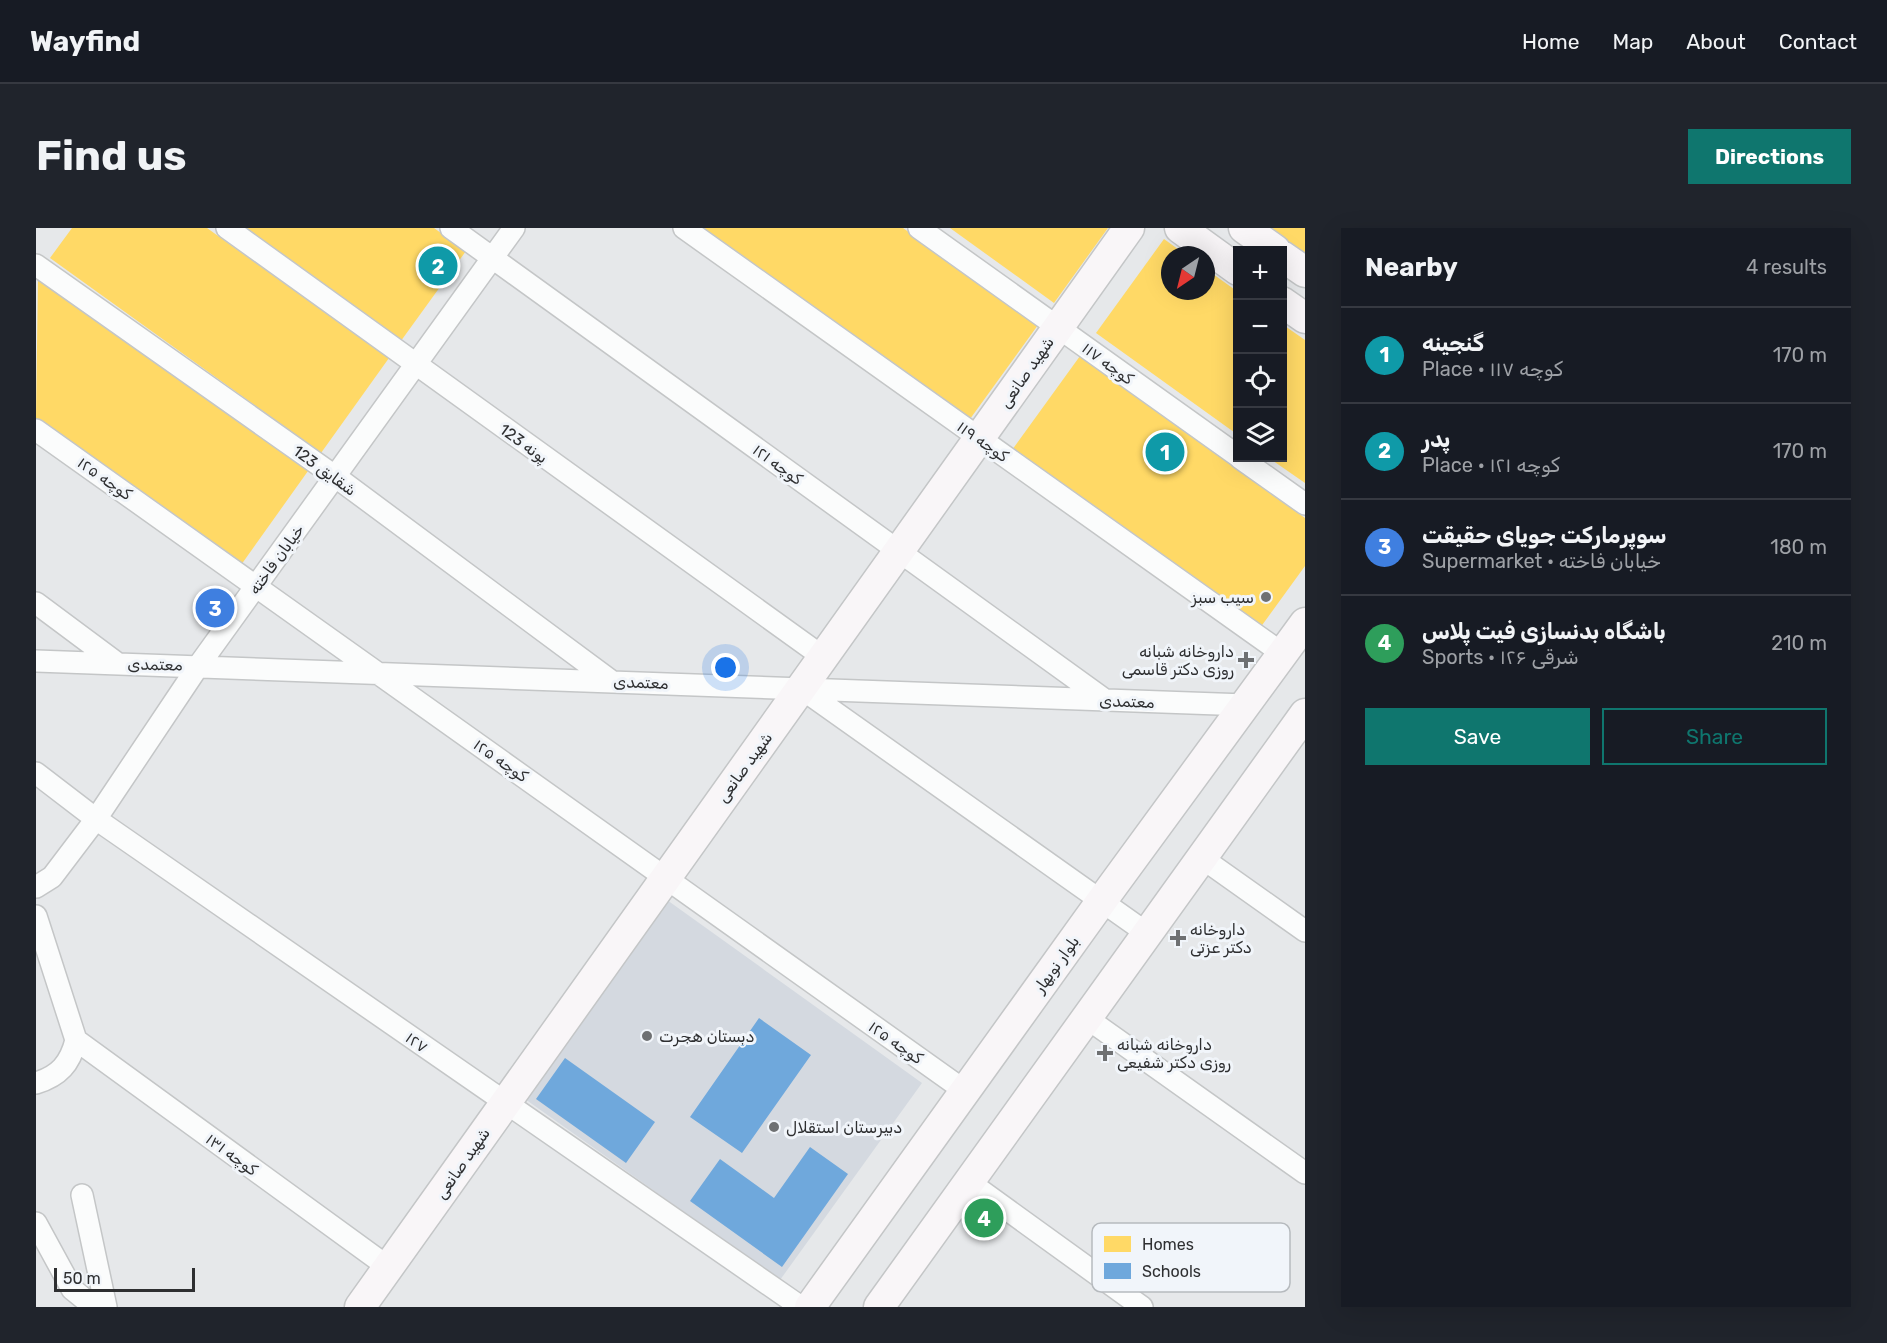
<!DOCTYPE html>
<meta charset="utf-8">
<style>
body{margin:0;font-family:Rubik,"Noto Naskh Arabic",sans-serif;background:#20242c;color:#f1f3f6}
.controls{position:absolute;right:18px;top:18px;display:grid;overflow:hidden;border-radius:0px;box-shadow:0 6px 24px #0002}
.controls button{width:54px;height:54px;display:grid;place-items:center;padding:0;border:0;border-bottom:2px solid #363941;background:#171b24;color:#f1f3f6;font:30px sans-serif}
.compass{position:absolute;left:1125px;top:18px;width:54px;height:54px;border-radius:50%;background:#171b24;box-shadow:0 6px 24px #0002;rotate:215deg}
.scale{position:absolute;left:18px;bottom:15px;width:141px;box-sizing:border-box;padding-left:6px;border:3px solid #2e2f31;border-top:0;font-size:16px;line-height:21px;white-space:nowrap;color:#2e2f31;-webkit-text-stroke:4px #f1f5fa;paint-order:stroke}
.you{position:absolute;left:690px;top:440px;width:21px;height:21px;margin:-15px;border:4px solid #fff;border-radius:50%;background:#1a73e8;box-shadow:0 0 0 9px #1a73e833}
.badge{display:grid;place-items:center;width:39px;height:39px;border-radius:50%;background:#0f766e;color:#fff;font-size:20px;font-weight:700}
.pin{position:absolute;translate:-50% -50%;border:3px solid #fff;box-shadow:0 2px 6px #0006}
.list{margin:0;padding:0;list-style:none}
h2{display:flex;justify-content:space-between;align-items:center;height:78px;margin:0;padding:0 24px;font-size:26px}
h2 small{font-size:20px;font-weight:400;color:#9ea1a6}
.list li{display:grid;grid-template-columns:39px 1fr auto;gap:18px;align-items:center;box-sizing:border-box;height:96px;padding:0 24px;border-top:2px solid #363941}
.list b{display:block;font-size:22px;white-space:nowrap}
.list p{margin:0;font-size:20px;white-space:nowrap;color:#9ea1a6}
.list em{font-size:20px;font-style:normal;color:#9ea1a6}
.actions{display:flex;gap:12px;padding:18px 24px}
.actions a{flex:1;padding:14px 0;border:2px solid #0f766e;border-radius:0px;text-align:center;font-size:21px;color:#0f766e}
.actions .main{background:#0f766e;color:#fff}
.icon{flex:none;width:33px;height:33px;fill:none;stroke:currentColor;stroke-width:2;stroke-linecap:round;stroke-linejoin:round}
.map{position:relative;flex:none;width:1269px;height:1079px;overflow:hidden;border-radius:0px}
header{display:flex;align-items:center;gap:36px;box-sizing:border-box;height:84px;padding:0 30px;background:#171b24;border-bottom:2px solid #363941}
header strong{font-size:28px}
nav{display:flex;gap:33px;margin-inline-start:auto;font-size:21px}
.intro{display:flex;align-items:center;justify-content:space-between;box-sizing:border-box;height:144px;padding:0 36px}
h1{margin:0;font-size:42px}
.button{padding:15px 27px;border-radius:0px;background:#0f766e;color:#fff;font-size:21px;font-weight:700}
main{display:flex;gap:36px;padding:0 36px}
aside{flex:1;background:#171b24;border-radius:0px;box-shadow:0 6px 24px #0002}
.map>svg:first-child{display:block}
</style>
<header>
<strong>Wayfind</strong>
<nav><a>Home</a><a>Map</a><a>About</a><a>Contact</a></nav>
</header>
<div class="intro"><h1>Find us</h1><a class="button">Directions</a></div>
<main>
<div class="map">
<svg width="1269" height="1079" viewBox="0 0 1269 1079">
<rect width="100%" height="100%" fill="#e6e8ea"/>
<path fill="#d4d9e0" d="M631,672l255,183 -142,197 -255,-181z"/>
<path fill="#ffd966" d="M36,0h135l182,130 -68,95 -271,-195z
M207,0h191l32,23 -68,94z
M667,0h200l135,97 -68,94z
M914,0h158l-54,75z
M1228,0h41v30z
M1128,11l22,16h-16v36h36v-22l32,23v143l-142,-102z
M2,48l270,195 -67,94 -205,-147z
M1246,96l23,16v143l-36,-25h13z
M1044,128l225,162v48l-45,62 -248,-178z"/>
<path fill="#6fa8dc" d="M723,790l52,37 -69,98 -52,-36z
M529,830l90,64 -29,41 -90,-64z
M774,919l38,27 -66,93 -92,-66 30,-42 54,39z"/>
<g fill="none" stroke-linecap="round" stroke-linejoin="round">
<g stroke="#c4c6c7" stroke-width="24">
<path id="street" d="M191,0l596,429
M415,0l654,472
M648,0l599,426
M883,0l319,228
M0,37l300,212 275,204
M0,202l929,661
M1204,230l65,46
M0,375l82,61
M0,433l1210,44
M766,461l346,245
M0,545l60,46 705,488
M1166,630l103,73
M0,659l16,-10 44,-58 103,-154 315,-437
M0,688l40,124c-6,24 -17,36 -40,43
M1052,791l217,154
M40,812l312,227
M933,954l173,125
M46,967l24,112
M0,995l36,66 22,18"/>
</g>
<g stroke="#c4c6c7" stroke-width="33">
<path id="secondary" d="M1144,0l58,42
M1208,0l31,22
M1246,28l23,16
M1246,74l23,16
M324,1079l769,-1079
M774,1079l293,-408 202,-276
M843,1079l426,-593"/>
</g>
<use href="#street" stroke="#fbfcfc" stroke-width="21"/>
<use href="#secondary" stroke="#f9f6f8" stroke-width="30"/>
</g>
<g fill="#6e7072" stroke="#f1f5fa" stroke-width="2">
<circle cx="1230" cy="369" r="6"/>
<path d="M1207 423h6v6h6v6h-6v6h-6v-6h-6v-6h6z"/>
<path d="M1139 701h6v6h6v6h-6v6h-6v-6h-6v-6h6z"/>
<circle cx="611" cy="808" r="6"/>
<path d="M1066 816h6v6h6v6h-6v6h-6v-6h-6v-6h6z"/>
<circle cx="738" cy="899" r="6"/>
</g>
<g text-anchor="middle" stroke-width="6" stroke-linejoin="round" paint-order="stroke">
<g font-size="16" fill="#2e2f31" stroke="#f1f5fa">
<text transform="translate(1072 135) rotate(36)" y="6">کوچه ۱۱۷</text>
<text transform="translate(990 144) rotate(-55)" y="6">شهید صانعی</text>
<text transform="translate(947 213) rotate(35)" y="6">کوچه ۱۱۹</text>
<text transform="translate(488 215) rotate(36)" y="6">123 پونه</text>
<text transform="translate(742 236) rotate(36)" y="6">کوچه ۱۲۱</text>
<text transform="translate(289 242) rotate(36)" y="6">123 شقایق</text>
<text transform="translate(69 250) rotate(35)" y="6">کوچه ۱۲۵</text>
<text transform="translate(240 331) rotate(-54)" y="6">خیابان فاخته</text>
<text transform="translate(119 436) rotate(1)" y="6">معتمدی</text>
<text transform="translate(605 454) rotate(2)" y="6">معتمدی</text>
<text transform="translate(1091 473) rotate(2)" y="6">معتمدی</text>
<text transform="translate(465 532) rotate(35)" y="6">کوچه ۱۲۵</text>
<text transform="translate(708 539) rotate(-54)" y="6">شهید صانعی</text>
<text transform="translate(1020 736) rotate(-54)" y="6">بلوار نوبهار</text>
<text transform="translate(381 814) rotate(35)" y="6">۱۲۷</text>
<text transform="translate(860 814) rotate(35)" y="6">کوچه ۱۲۵</text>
<text transform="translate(196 926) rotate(36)" y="6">کوچه ۱۳۱</text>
<text transform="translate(426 935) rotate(-55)" y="6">شهید صانعی</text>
</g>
<g font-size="16" fill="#2e2f31" stroke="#f1f5fa" text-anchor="start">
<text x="1218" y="375" text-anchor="end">سیب سبز</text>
<text x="1198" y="429" text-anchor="end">داروخانه شبانه<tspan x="1198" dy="18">روزی دکتر قاسمی</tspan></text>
<text x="1154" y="707">داروخانه<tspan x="1154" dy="18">دکتر عزتی</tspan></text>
<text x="623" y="814">دبستان هجرت</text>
<text x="1081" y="822">داروخانه شبانه<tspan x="1081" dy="18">روزی دکتر شفیعی</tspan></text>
<text x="750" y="905">دبیرستان استقلال</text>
</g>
</g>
<rect x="1056" y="995" width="198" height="69" rx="9" fill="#f1f5fa" stroke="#b6babe" stroke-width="1.5"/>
<rect x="1068" y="1008" width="27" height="16" fill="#ffd966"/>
<rect x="1068" y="1035" width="27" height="16" fill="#6fa8dc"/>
<g font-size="16" fill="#2e2f31">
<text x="1106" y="1022">Homes</text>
<text x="1106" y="1049">Schools</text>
</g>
</svg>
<div class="controls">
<button>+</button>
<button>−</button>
<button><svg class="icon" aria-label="locate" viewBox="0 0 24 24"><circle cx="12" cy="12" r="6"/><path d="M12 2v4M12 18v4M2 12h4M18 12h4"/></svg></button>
<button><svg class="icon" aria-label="layers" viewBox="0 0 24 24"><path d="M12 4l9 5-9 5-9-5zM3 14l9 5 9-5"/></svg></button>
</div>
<svg class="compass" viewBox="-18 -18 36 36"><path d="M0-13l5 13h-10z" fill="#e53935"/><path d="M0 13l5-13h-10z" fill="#9ea1a6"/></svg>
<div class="scale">50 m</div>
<div class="you"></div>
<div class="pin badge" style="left:1129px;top:224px;background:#0f9aa8">1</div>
<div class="pin badge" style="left:402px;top:38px;background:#0f9aa8">2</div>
<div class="pin badge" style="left:179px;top:380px;background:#3f7fe0">3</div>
<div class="pin badge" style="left:948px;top:990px;background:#2e9e5b">4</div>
</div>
<aside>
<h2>Nearby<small>4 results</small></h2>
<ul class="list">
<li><span class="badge" style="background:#0f9aa8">1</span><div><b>گنجینه</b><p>Place · کوچه ۱۱۷</p></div><em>170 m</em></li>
<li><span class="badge" style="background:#0f9aa8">2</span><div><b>پدر</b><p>Place · کوچه ۱۲۱</p></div><em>170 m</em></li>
<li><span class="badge" style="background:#3f7fe0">3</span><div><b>سوپرمارکت جویای حقیقت</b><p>Supermarket · خیابان فاخته</p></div><em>180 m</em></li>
<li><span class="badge" style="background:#2e9e5b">4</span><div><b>باشگاه بدنسازی فیت پلاس</b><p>Sports · ۱۲۶ شرقی</p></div><em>210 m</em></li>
</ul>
<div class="actions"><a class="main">Save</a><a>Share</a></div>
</aside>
</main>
